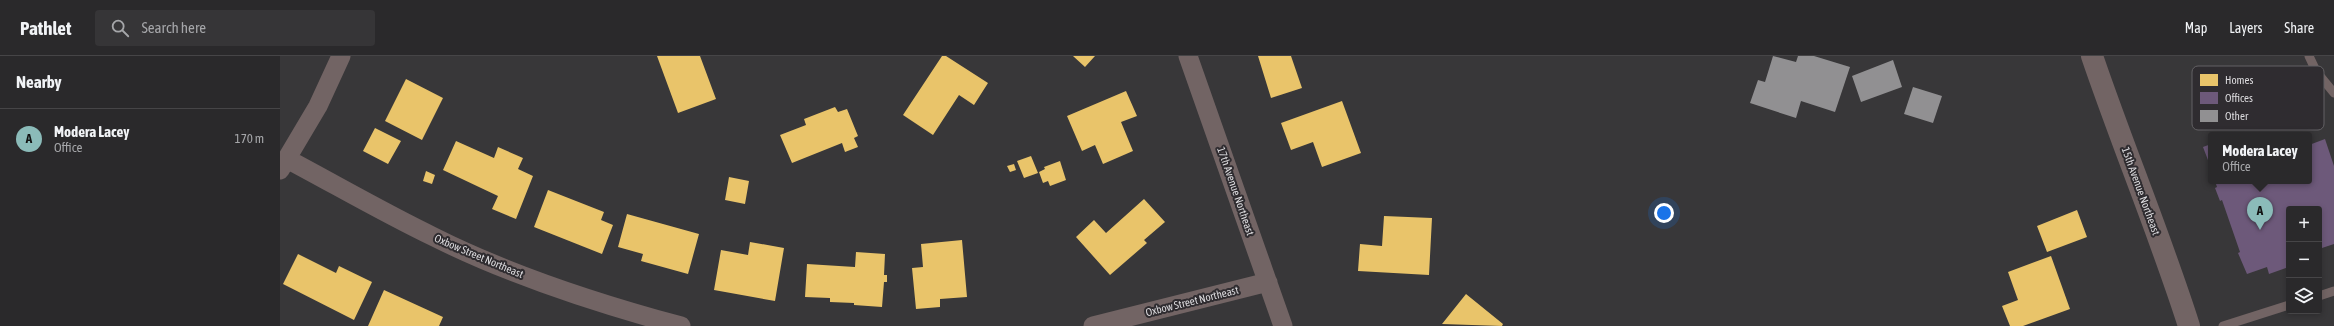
<!DOCTYPE html>
<meta charset="utf-8">
<style>
body{margin:0;font-family:"Asap Condensed",sans-serif;background:#363537;color:#f1f3f6}
.controls{position:absolute;right:12px;bottom:12px;display:grid;overflow:hidden;border-radius:4px;box-shadow:0 2px 6px #0003}
.controls button{width:36px;height:36px;display:grid;place-items:center;padding:0;border:0;border-bottom:1px solid #464547;background:#2a292b;color:#f1f3f6;font:20px sans-serif}
.you{position:absolute;left:1384px;top:157px;width:14px;height:14px;margin:-10px;border:3px solid #fff;border-radius:50%;background:#1a73e8;box-shadow:0 0 0 6px #1a73e833}
.badge{display:grid;place-items:center;width:26px;height:26px;border-radius:50%;background:#8bbbb9;color:#111;font-size:13px;font-weight:700}
.pin{position:absolute;translate:-50% -33px;filter:drop-shadow(0 1px 2px #0008)}
.pin::after{content:'';position:absolute;top:21px;width:14px;height:12px;background:inherit;clip-path:polygon(0 0,100% 0,50% 100%)}
.popup{position:absolute;left:1928px;top:76px;width:104px;height:52px;box-sizing:border-box;display:grid;place-content:center;border-radius:4px;background:#2a292b;filter:drop-shadow(0 1px 3px #0005);font-size:13px;white-space:nowrap;color:#a5a6a9}
.popup b{font-size:15px;color:#f1f3f6}
.popup::after{content:'';position:absolute;left:50%;top:100%;margin-left:-8px;border:8px solid transparent;border-top-color:#2a292b}
.list{margin:0;padding:0;list-style:none}
h2{display:flex;justify-content:space-between;align-items:center;height:52px;margin:0;padding:0 16px;font-size:17px}
h2 small{font-size:13px;font-weight:400;color:#a5a6a9}
.list li{display:grid;grid-template-columns:26px 1fr auto;gap:12px;align-items:center;box-sizing:border-box;height:60px;padding:0 16px;border-top:1px solid #464547}
.list b{display:block;font-size:15px;white-space:nowrap}
.list p{margin:0;font-size:13px;white-space:nowrap;color:#a5a6a9}
.list em{font-size:13px;font-style:normal;color:#a5a6a9}
.icon{flex:none;width:22px;height:22px;fill:none;stroke:currentColor;stroke-width:2;stroke-linecap:round;stroke-linejoin:round}
.map{position:relative;flex:none;width:2054px;height:270px;overflow:hidden}
header{display:flex;align-items:center;gap:24px;box-sizing:border-box;height:56px;padding:0 20px;background:#2a292b;border-bottom:1px solid #464547}
header strong{font-size:19px}
nav{display:flex;gap:22px;margin-inline-start:auto;font-size:14px}
.search{width:280px;height:36px;background:#363537;display:flex;align-items:center;gap:10px;box-sizing:border-box;padding:0 14px;border-radius:4px;color:#a5a6a9;font-size:15px}
main{display:flex}
aside{flex:1;background:#2a292b}
.map>svg:first-child{display:block}
</style>
<header>
<strong>Pathlet</strong>
<div class="search"><svg class="icon" aria-label="search" viewBox="0 0 24 24"><circle cx="10" cy="10" r="6"/><path d="M15 15l6 6"/></svg>Search here</div>
<nav><a>Map</a><a>Layers</a><a>Share</a></nav>
</header>
<main>
<aside>
<h2>Nearby<small></small></h2>
<ul class="list">
<li><span class="badge">A</span><div><b>Modera Lacey</b><p>Office</p></div><em>170 m</em></li>
</ul>
</aside>
<div class="map">
<svg width="2054" height="270" viewBox="0 0 2054 270">
<rect width="100%" height="100%" fill="#383739"/>
<path fill="#46758c" d="M1955,19l14,39 -21,7 -14,-39z"/>
<path fill="#e9c46a" d="M377,0h43l16,43 -38,14z
M662,0h4l42,27 -14,22 -15,-10 -26,40 -30,-20z
M793,0h22l-10,11z
M978,0h33l11,32 -31,10z
M126,23l37,19 -21,42 -37,-19z
M846,35l11,25 -16,6 12,29 -30,13 -8,-19 -13,6 -15,-35z
M1062,45l19,52 -39,14 -9,-25 -22,8 -10,-27z
M555,51l3,5 9,-3 11,27 -4,2 4,9 -13,5 -3,-9 -50,20 -12,-28 26,-10 -2,-6z
M95,72l26,13 -13,23 -25,-13z
M176,85l38,17 4,-11 25,11 -5,11 15,7 -17,43 -24,-10 6,-13 -55,-26z
M751,100l7,17 -14,5 -7,-17z
M780,105l6,19 -16,6 -2,-5 -5,2 -4,-11 6,-3 -1,-2z
M734,108l2,6 -6,2 -3,-6z
M146,115l9,4 -3,9 -9,-3z
M449,121l20,4 -4,23 -20,-4z
M268,134l56,22 -3,8 12,5 -11,29 -68,-27z
M864,143l21,23 -21,18 3,3 -37,32 -34,-38 18,-17 12,13z
M1797,154l10,27 -40,15 -10,-26z
M347,158l72,20 -11,40 -47,-13 2,-7 -25,-7z
M1104,160l48,2 -3,57 -71,-4 2,-27 22,2z
M682,184l5,57 -27,2v8l-24,2 -4,-41 11,-1 -2,-23z
M470,186l34,6 -9,53 -61,-11 7,-40 27,5z
M576,196l29,2 -1,21h3v7h-3l-2,25 -28,-2v-2l-24,-1v-4l-25,-1 2,-33 48,3z
M18,198l38,19 3,-7 33,16 -18,38 -71,-36z
M1771,200l19,53 -47,17h-13l-8,-20 16,-6 -10,-28z
M104,234l59,27 -4,9h-71z
M1186,238l37,30 -1,2 -60,-2z"/>
<path fill="#6d597a" d="M2045,83l9,27v78l-15,5v-40h-30v58l-20,7 -2,-7 -20,7 -9,-21 2,-1 -18,-52 -2,1 -5,-13 2,-1 -2,-6h94v-36z
M1931,88v24l-8,-21z"/>
<path fill="#919092" d="M1493,0l23,6 2,-6h16l36,11 -15,45 -34,-11 -5,17 -46,-15 8,-23 7,2z
M1613,4l9,27 -41,15 -9,-26z
M1633,31l29,9 -9,27 -29,-9z"/>
<g fill="none" stroke-linecap="round" stroke-linejoin="round">
<path stroke="#726464" stroke-width="9" d="M2029,0l7,15 18,22
M2039,240l15,-5
M1943,270l66,-21"/>
<path stroke="#726464" stroke-width="19" d="M908,0l95,270
M7,103c49,26 97,54 147,78 76,38 165,67 247,89
M0,114l38,-64 23,-50
M813,270l175,-44"/>
<path stroke="#726464" stroke-width="22" d="M1812,0c31,91 68,179 97,270"/>
</g>
<g text-anchor="middle" stroke-width="4" stroke-linejoin="round" paint-order="stroke">
<g font-size="11" fill="#dcdbde" stroke="#2f2c30">
<text transform="translate(956 135) rotate(71)" y="4">17th Avenue Northeast</text>
<text transform="translate(1861 135) rotate(70)" y="4">15th Avenue Northeast</text>
<text transform="translate(199 200) rotate(23)" y="4">Oxbow Street Northeast</text>
<text transform="translate(912 245) rotate(-14)" y="4">Oxbow Street Northeast</text>
</g>
</g>
<rect x="1912" y="10" width="132" height="64" rx="6" fill="#2f2c30" stroke="#636164" stroke-width="1"/>
<rect x="1920" y="18" width="18" height="12" fill="#e9c46a"/>
<rect x="1920" y="36" width="18" height="12" fill="#6d597a"/>
<rect x="1920" y="54" width="18" height="12" fill="#919092"/>
<g font-size="11" fill="#dcdbde">
<text x="1945" y="28">Homes</text>
<text x="1945" y="46">Offices</text>
<text x="1945" y="64">Other</text>
</g>
</svg>
<div class="controls">
<button>+</button>
<button>−</button>
<button><svg class="icon" aria-label="layers" viewBox="0 0 24 24"><path d="M12 4l9 5-9 5-9-5zM3 14l9 5 9-5"/></svg></button>
</div>
<div class="you"></div>
<div class="pin badge" style="left:1980px;top:174px">A</div>
<div class="popup"><b>Modera Lacey</b>Office</div>
</div>
</main>
